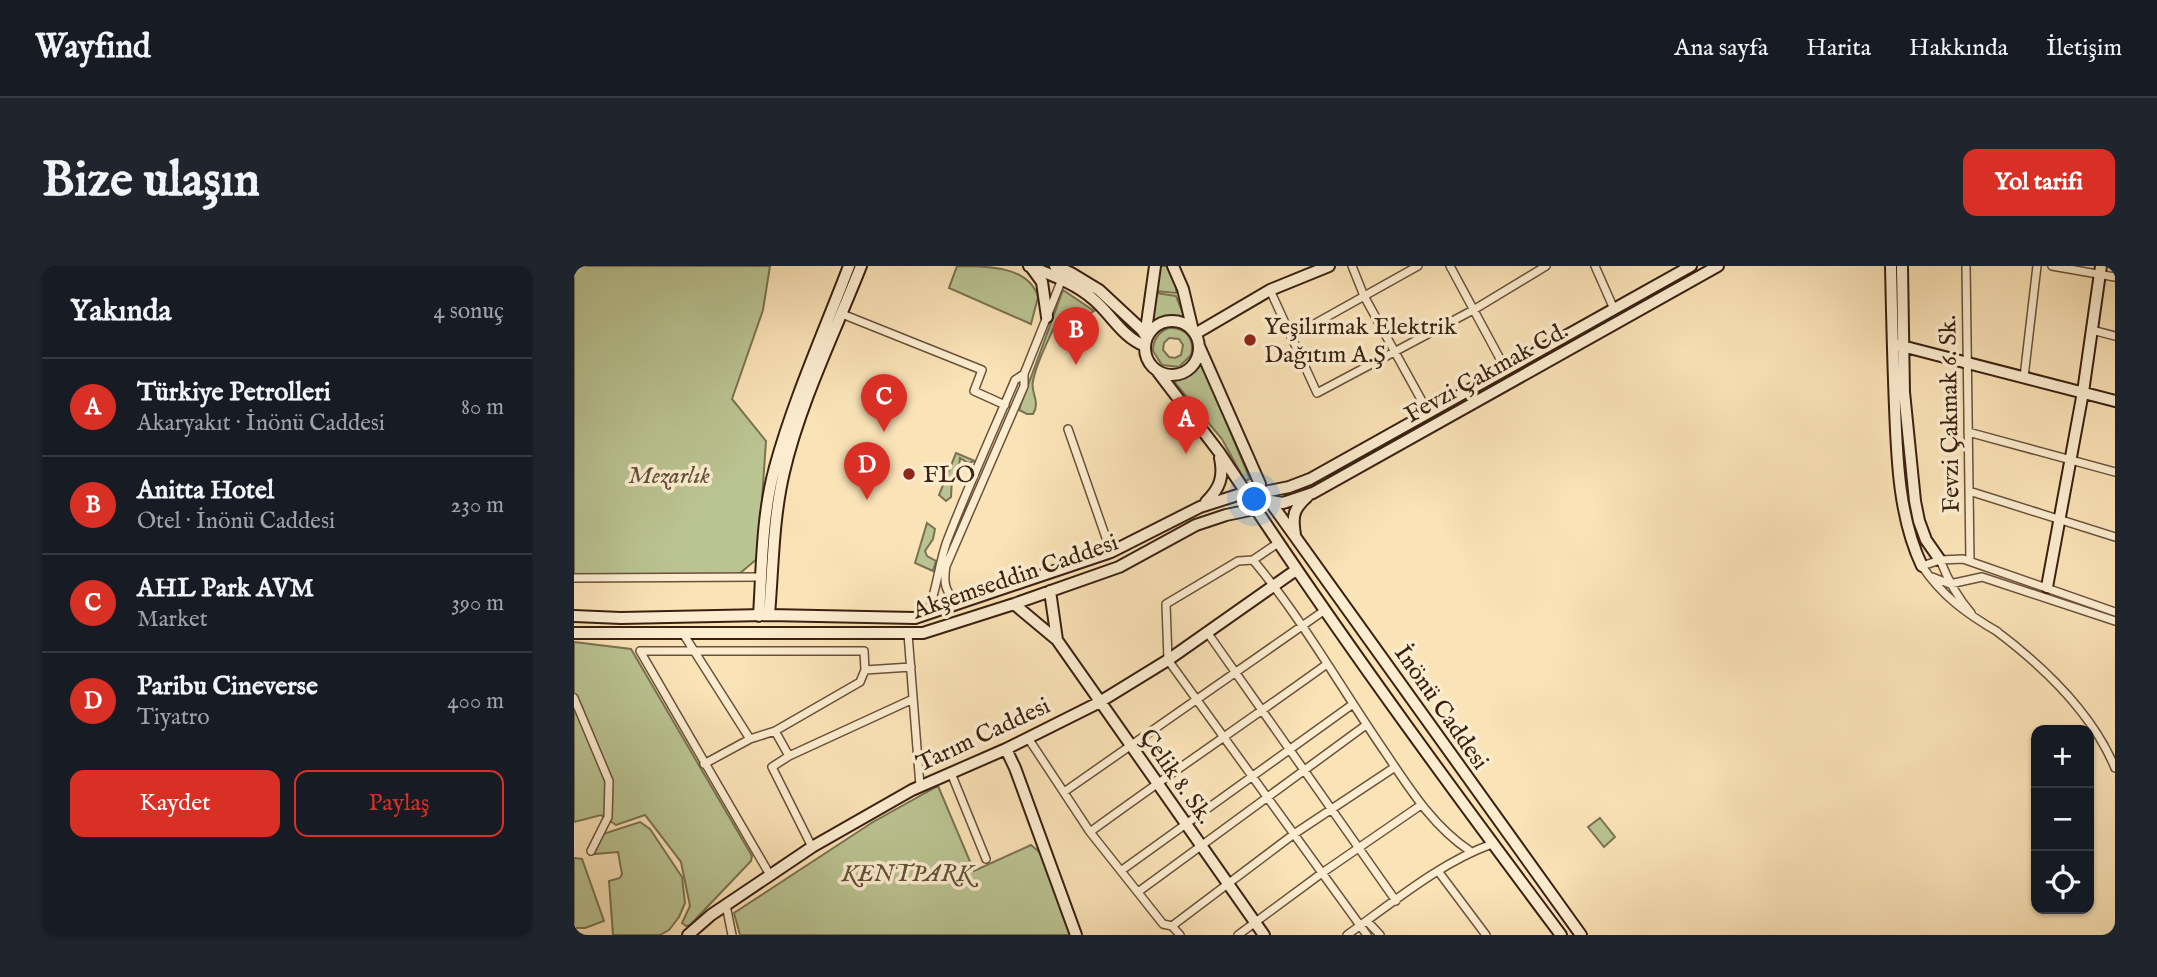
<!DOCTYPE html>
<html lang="tr">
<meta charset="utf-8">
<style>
body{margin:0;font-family:"IM FELL English",serif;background:#20242c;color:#f1f3f6}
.controls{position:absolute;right:21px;bottom:21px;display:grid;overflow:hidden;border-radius:14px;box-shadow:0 2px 5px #0004}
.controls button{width:63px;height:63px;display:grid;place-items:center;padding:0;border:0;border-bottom:2px solid #363941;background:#171b24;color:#f1f3f6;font:35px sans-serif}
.you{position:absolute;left:681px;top:234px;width:24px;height:24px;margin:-18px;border:5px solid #fff;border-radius:50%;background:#1a73e8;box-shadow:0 0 0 10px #1a73e833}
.badge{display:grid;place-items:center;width:46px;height:46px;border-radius:50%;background:#d93025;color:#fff;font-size:23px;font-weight:700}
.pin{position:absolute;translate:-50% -58px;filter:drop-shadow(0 2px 4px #0008)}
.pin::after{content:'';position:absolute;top:37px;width:24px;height:21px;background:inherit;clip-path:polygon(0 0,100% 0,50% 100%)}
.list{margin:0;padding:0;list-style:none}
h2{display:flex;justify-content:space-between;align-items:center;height:91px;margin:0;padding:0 28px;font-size:30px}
h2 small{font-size:23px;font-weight:400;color:#9ea1a6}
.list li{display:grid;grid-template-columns:46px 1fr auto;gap:21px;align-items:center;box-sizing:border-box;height:98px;padding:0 28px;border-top:2px solid #363941}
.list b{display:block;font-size:26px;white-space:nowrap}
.list p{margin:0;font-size:23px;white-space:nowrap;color:#9ea1a6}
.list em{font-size:23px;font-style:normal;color:#9ea1a6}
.actions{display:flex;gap:14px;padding:21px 28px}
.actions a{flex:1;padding:16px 0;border:2px solid #d93025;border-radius:14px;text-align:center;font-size:24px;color:#d93025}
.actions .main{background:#d93025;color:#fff}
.icon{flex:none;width:38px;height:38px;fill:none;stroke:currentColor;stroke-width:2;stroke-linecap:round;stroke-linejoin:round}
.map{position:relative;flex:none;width:1541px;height:669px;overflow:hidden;border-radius:14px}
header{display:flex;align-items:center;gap:42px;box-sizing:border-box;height:98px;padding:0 35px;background:#171b24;border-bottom:2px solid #363941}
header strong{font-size:33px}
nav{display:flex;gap:38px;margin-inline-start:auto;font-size:24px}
.intro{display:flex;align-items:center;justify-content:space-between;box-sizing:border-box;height:168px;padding:0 42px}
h1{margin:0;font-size:49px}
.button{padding:18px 32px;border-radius:14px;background:#d93025;color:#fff;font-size:24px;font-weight:700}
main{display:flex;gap:42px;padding:0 42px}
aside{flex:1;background:#171b24;border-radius:14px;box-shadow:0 2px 5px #0004}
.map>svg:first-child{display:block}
</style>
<header>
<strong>Wayfind</strong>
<nav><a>Ana sayfa</a><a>Harita</a><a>Hakkında</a><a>İletişim</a></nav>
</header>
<div class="intro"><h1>Bize ulaşın</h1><a class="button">Yol tarifi</a></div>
<main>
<aside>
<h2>Yakında<small>4 sonuç</small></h2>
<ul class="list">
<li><span class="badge">A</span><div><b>Türkiye Petrolleri</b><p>Akaryakıt · İnönü Caddesi</p></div><em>80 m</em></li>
<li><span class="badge">B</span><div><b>Anitta Hotel</b><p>Otel · İnönü Caddesi</p></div><em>230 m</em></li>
<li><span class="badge">C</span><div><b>AHL Park AVM</b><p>Market</p></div><em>390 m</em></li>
<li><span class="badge">D</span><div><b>Paribu Cineverse</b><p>Tiyatro</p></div><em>400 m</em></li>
</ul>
<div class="actions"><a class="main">Kaydet</a><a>Paylaş</a></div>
</aside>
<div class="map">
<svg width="1541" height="669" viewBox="0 0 1541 669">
<rect width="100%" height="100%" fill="#fae3b7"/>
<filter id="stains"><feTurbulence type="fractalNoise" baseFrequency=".00286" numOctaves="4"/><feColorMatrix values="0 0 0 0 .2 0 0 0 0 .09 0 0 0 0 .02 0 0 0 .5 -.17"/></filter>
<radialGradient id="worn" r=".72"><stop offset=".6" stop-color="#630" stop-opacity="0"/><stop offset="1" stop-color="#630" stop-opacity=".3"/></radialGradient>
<path fill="#bac492" stroke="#7a7252" stroke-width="2" fill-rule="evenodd" d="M0,0h196l-7,44 -31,89 34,42 -8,117 -19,16h-165z
M383,0c30,0 72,0 81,31l-7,27 -82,-36z
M586,0h10l7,18 -1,9 -20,-2z
M489,24l31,21 -7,4 -21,-3 -8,6c-8,20 -21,42 -25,63 -3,12 8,20 0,33h-6l-8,-4z
M582,27l20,3 9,23 -33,2z
M595,62c17,-1 26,11 22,27l-12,12 -17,-2 -9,-14c0,-12 5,-19 16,-23zM595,72l10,1 4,6 -2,10 -6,3 -6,-1 -6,-7 1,-7z
M627,95l49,118 -5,2 -23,-42 -51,-61 23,-9z
M382,187l19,8 -7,2 -8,-5 -2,19 -4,-1 -2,2 -1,19 -5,4 -7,-6z
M353,257l8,6 -2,10 -8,12 2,5 9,5 -3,10 -18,-8z
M0,376l57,7 121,207 -1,5 -61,64 -4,1 -4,-3 8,-17 -9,-44 -36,-47 -29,10 -15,-10 -27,7z
M364,520l36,85 57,-26 12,10 30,80h-333l-6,-22 139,-91z
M1026,552l15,19 -11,10 -16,-20z
M66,556l10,7 32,48 3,26 -6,14 -10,13 -9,5h-47l-4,-54 11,-3 2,-4 -4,-22 -24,2 9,-20z
M0,592l8,1 22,62 -19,7h-11z"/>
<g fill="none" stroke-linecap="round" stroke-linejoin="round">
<g stroke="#6a513a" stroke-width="10">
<path id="street" d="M778,0l12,30 64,116
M876,0l55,102
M1021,0l19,43
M1392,0l4,295
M1478,0l63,11
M696,24l47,103 158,-84 71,-43
M268,48l140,56 -8,21 31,14
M1518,64l23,6
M717,71l127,-71
M1450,111l13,-111
M494,163l43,123
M1394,166l147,40
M1395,225l146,46
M679,294l25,-17
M1366,294c8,20 17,37 31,53
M1358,311l18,7 32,-7 133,44
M0,312l187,-1
M385,338c-14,-12 -16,-20 -13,-38l78,-180v-12l38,-95
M353,348c10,-23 11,-48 20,-73 21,-54 45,-107 68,-161l9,-6
M1421,364c48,36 97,82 120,138
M633,366l189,269
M1424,366c-31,-18 -56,-36 -76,-66l18,-6 23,-1 152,53
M334,368l12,152
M110,369l66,104
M291,404l46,-3
M0,432l35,83 -1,36 -17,34
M201,465l14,25
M454,472l62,94 73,92 9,2 8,9
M130,498l46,-25 25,-8 85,-49 5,-12 -1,-19h-224l130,224
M377,507l35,86
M490,526l261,-182
M516,566c78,-57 158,-111 237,-168
M238,581l-40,-80 17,-11 124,-57
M548,604l231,-166
M864,605l48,64
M564,626l228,-167
M152,639l6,30
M793,655l13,14
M598,660l122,-92 101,-67
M664,669l84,-62 99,-68
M773,669c45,-32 94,-73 145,-91
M793,669l-199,-275 -2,-56 72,-43 15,-1c51,61 89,130 134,195 24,36 47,72 83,96"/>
</g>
<g stroke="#3a2011" stroke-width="14">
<path id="secondary" d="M455,0c22,9 46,17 64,33 19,16 28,37 52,47
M481,0l16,7 28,17 43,40 5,8
M599,0l10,23 10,42
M1317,0c1,47 2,94 4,141 2,53 4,111 27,159
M1328,0l2,126 11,109 4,20 7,19 14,20
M457,1l11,15 5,35
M571 82a27 27 0 1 1 54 0a27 27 0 1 1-54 0Z
M575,67l-2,-10 8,-57
M621,68l75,-44 59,-24
M1324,79l217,56
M625,80l61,138
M584,106l61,80 26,39
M695,225l20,-4 21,-8 381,-213
M697,235l12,2 30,-10 405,-227
M632,236c14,-14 18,-25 14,-44
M697,237l310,432
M684,246c96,144 199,284 303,423
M721,269c-3,-18 -2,-26 12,-38
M1473,321l36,-195 18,-126
M476,325l7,49
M440,338l43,36 207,295
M195,349c4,-48 4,-97 15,-143 16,-69 51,-140 77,-206
M0,350l47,2 148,-3 146,3 196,-66 89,-45 44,-14
M185,350c3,-49 3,-102 16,-149 19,-69 49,-135 74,-201
M0,367h349l91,-29 105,-37 77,-42 30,-10 24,-5
M432,483l9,19 61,167
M114,669l23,-20 101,-68 100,-57 94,-41 92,-46 70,-43 128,-90"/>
</g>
<use href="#street" stroke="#fcedd0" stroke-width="7"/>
<use href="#secondary" stroke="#fcedd0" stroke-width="10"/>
</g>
<g fill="#8f2418" stroke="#fcedd0" stroke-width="2.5">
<circle cx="676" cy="74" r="7"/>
<circle cx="335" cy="208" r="7"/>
</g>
<g text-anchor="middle" stroke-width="7" stroke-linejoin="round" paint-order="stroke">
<g font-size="24" fill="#3a2011" stroke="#fcedd0" text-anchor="start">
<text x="690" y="68">Yeşilırmak Elektrik<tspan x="690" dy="28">Dağıtım A.Ş</tspan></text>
<text x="349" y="216">FLO</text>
</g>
<g font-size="24" fill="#3a2011" stroke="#fcedd0">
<text transform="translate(912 106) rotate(-29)" y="8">Fevzi Çakmak Cd.</text>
<text transform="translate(1375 148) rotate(-91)" y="8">Fevzi Çakmak 6. Sk.</text>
<text transform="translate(441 310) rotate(-19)" y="8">Akşemseddin Caddesi</text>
<text transform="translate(868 441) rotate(55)" y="8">İnönü Caddesi</text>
<text transform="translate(409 468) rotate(-25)" y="8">Tarım Caddesi</text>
<text transform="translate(603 510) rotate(55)" y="8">Çelik 8. Sk.</text>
</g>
<g font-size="24" font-style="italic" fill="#605138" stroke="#fcedd0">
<text x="95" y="217">Mezarlık</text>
<text x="333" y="615">KENTPARK</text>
</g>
</g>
<rect width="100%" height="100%" filter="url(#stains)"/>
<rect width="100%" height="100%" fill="url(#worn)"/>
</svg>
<div class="controls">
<button>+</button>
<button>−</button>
<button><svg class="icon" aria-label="locate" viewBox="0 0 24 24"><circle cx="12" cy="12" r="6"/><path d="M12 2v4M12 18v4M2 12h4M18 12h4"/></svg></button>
</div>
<div class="you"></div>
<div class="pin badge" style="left:612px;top:188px">A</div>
<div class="pin badge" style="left:502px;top:99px">B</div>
<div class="pin badge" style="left:310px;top:166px">C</div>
<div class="pin badge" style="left:293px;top:234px">D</div>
</div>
</main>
